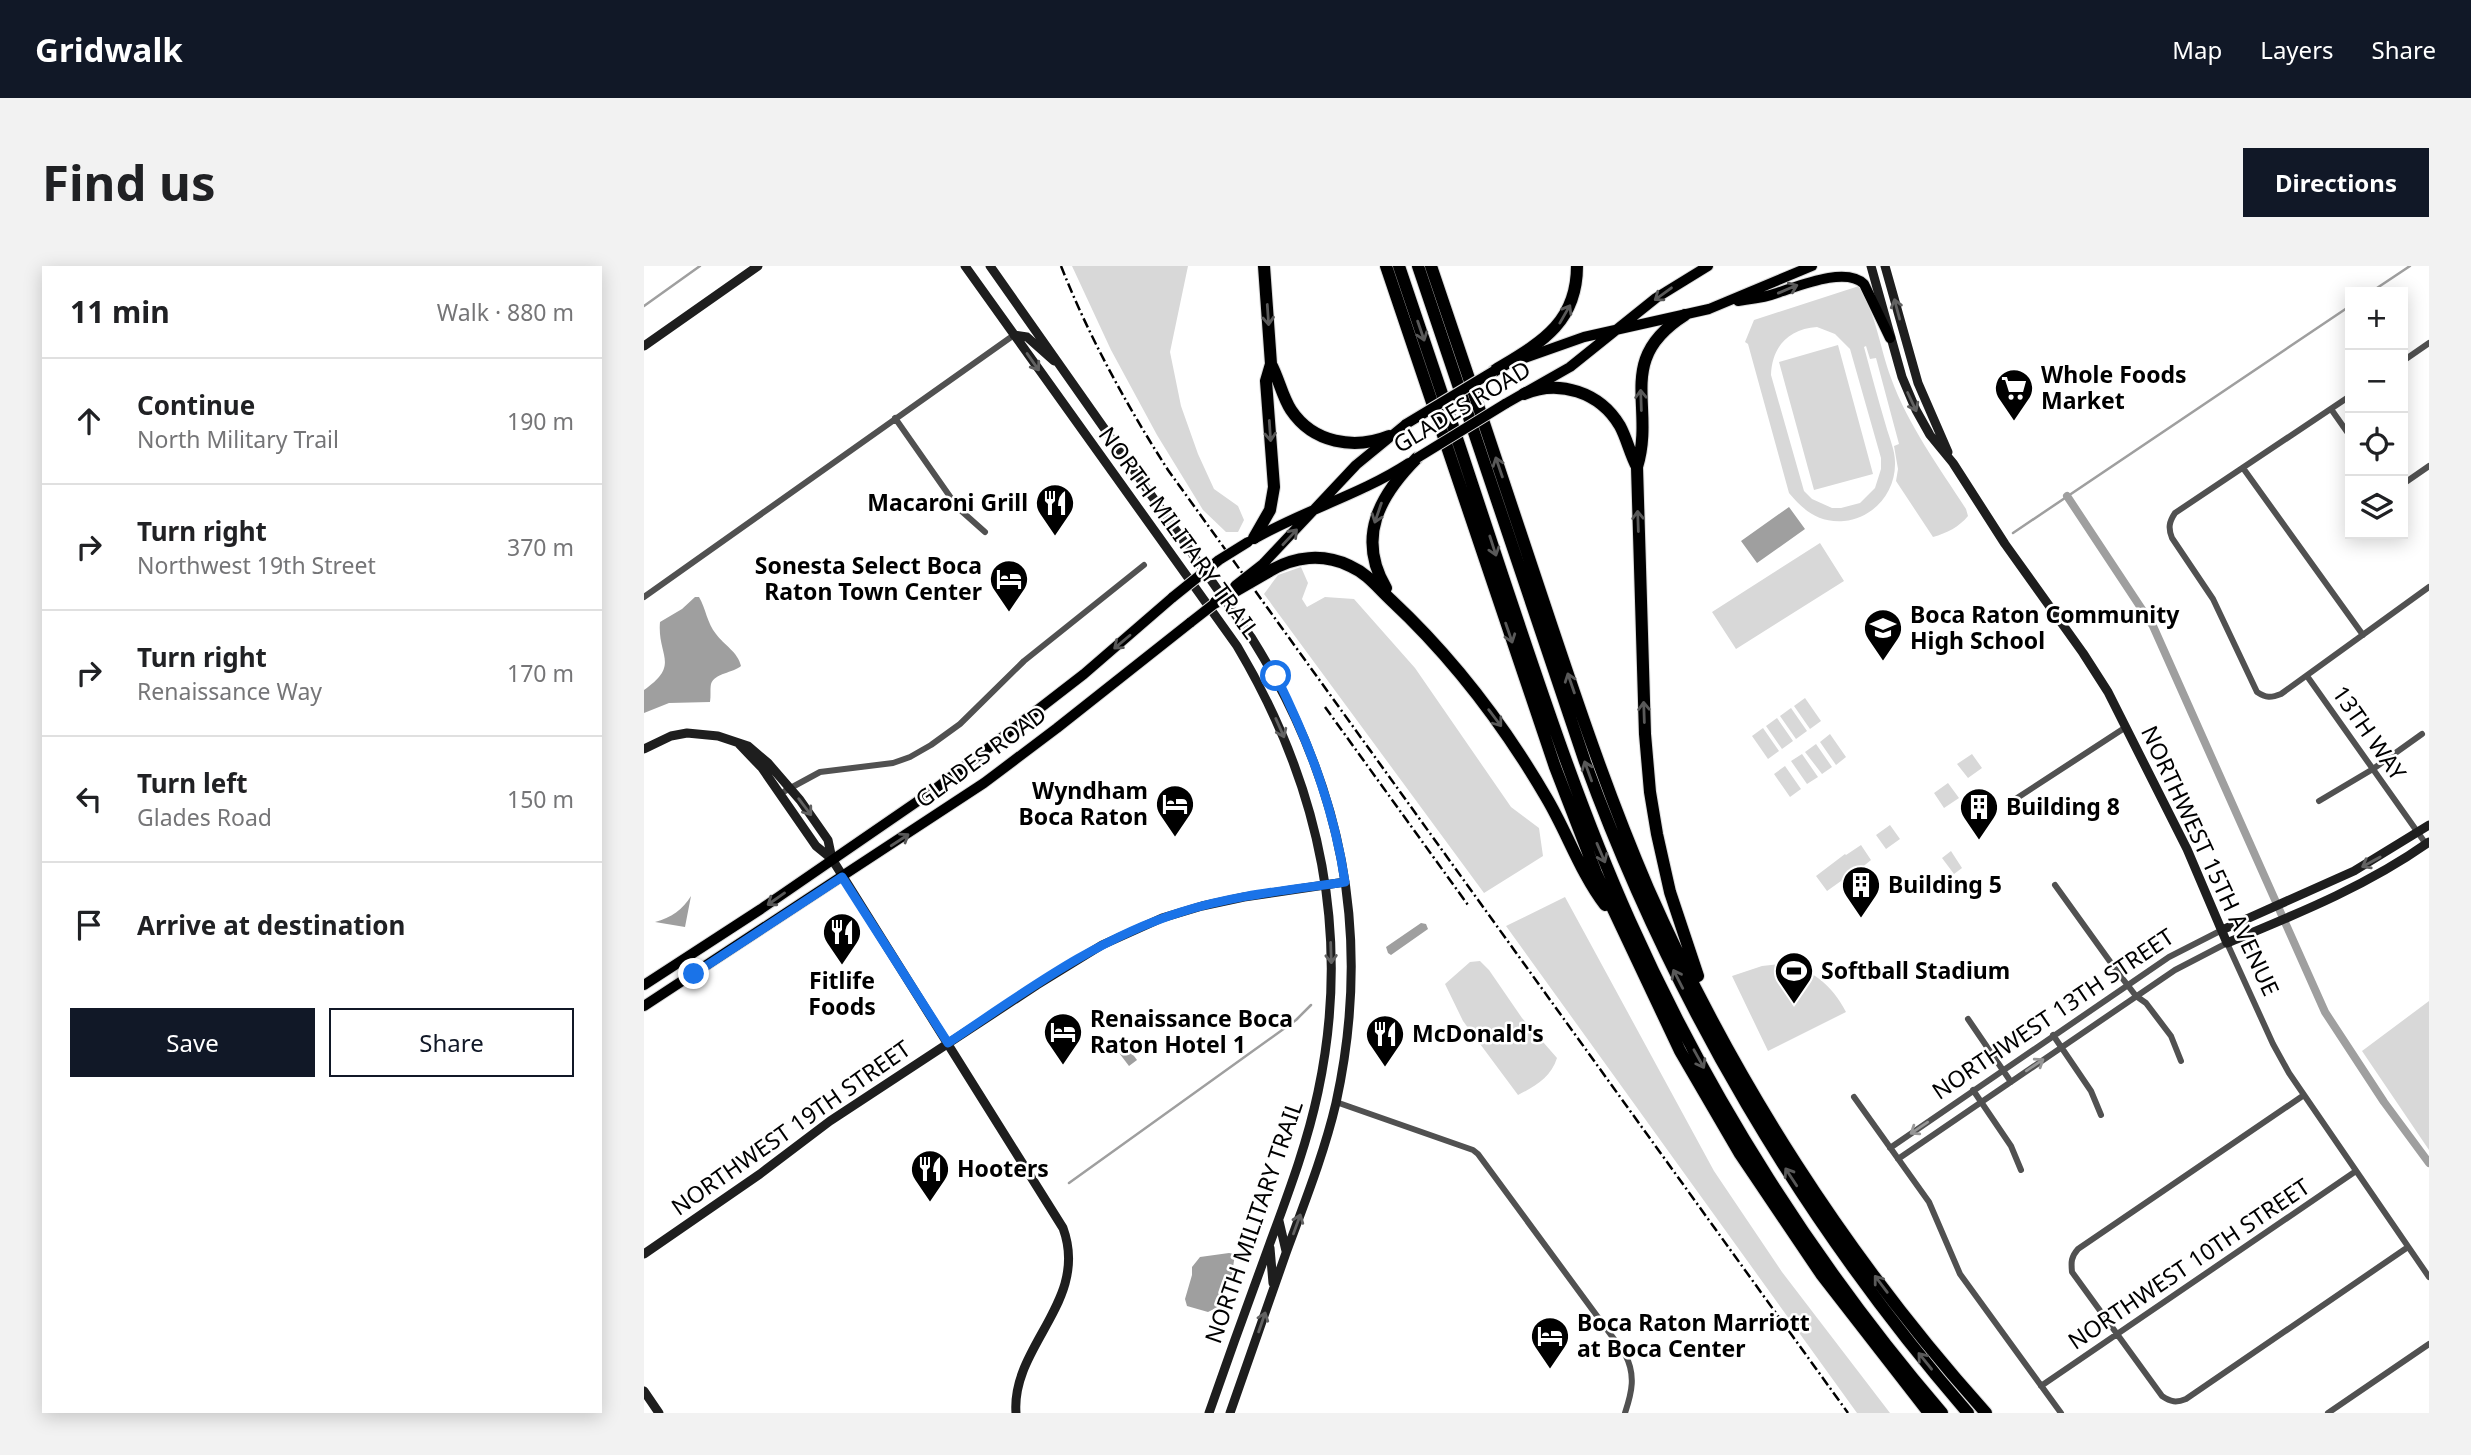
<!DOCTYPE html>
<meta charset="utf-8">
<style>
body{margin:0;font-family:"Noto Sans",sans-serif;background:#f2f2f2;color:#202124}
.controls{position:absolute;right:21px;top:21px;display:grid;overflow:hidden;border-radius:0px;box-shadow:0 4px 18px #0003}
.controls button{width:63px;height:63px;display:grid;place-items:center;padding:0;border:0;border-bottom:2px solid #e0e0e0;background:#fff;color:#202124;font:35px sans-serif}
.stop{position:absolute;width:21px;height:21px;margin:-16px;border:5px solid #1a73e8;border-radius:50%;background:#fff}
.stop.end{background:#1a73e8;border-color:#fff;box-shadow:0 2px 7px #0008}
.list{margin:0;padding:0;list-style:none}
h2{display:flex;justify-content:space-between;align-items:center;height:91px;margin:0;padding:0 28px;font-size:30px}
h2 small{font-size:23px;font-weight:400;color:#757577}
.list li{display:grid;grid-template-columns:46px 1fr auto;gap:21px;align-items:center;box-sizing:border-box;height:126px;padding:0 28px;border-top:2px solid #e0e0e0}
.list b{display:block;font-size:26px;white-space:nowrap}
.list p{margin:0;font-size:23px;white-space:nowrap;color:#757577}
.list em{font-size:23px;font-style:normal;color:#757577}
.actions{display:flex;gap:14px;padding:21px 28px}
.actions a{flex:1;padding:16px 0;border:2px solid #111827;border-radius:0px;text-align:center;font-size:24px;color:#111827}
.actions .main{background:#111827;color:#fff}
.icon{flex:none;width:38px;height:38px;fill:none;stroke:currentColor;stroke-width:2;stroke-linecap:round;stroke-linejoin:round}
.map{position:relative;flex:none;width:1785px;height:1147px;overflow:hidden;border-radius:0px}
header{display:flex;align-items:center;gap:42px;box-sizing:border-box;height:98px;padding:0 35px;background:#111827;color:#fff}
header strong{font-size:33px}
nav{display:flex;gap:38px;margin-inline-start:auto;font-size:24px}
.intro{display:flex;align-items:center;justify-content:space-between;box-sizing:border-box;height:168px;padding:0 42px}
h1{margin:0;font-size:49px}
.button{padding:18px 32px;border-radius:0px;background:#111827;color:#fff;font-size:24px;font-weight:700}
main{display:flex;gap:42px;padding:0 42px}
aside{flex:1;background:#fff;border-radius:0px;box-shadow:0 4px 18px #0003}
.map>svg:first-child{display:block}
</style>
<header>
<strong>Gridwalk</strong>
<nav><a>Map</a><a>Layers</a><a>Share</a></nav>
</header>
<div class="intro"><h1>Find us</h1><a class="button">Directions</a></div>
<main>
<aside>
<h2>11 min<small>Walk · 880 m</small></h2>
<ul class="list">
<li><svg class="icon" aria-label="ahead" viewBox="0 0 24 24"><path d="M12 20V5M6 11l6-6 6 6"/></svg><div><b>Continue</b><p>North Military Trail</p></div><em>190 m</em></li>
<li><svg class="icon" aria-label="right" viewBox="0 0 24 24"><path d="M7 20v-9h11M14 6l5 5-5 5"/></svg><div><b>Turn right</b><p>Northwest 19th Street</p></div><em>370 m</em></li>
<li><svg class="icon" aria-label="right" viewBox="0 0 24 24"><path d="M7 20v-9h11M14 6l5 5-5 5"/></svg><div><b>Turn right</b><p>Renaissance Way</p></div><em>170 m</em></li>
<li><svg class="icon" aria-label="left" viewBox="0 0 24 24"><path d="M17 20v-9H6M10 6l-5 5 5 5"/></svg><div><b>Turn left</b><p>Glades Road</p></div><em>150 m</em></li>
<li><svg class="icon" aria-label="arrive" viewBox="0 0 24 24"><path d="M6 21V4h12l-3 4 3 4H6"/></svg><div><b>Arrive at destination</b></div></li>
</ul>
<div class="actions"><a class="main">Save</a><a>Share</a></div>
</aside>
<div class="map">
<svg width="1785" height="1147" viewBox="0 0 1785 1147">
<rect width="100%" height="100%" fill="#fff"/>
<path fill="#d8d8d8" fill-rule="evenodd" d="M428,0h116l-18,86 11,54 17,48 16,35 24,17 6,14 -6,12h-12l-23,-22 -46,-75 -46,-85z
M1215,20c17,28 21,62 32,92 17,47 48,89 75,131l2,7c-9,11 -21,17 -35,21l-37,-56 2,-12 -4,-23 5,-2 -23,-86 -6,1 -4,-13 -2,1c7,26 14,52 22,79 3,11 9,24 9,36 1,30 -21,56 -51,59 -25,2 -40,-10 -55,-28l-41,-149 -3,-2 9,-22zM1173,61l18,7 15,15 31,109v11l-6,19 -15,15 -19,5h-9l-20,-9 -8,-8 -33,-116c1,-29 18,-46 46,-48z
M1194,79l35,129 -59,16 -35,-128z
M1176,277l24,38 -108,68 -24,-37z
M657,301l7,16 -6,16 5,8 18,-10 29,2 61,69 96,139 28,21 4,28 -59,37 -220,-299 14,-19z
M1161,432l16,23 -11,8 -16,-23z
M1147,442l16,23 -11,8 -16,-23z
M1133,452l16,23 -11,8 -16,-23z
M1119,462l16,23 -11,8 -16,-23z
M1186,468l16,23 -10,8 -16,-23z
M1172,478l16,23 -10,7 -17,-22z
M1158,488l16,23 -11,7 -16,-23z
M1328,488l10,14 -14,10 -11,-14z
M1141,500l16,23 -11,8 -16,-23z
M1304,517l11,15 -15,10 -10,-15z
M1246,559l10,14 -14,10 -10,-14z
M1217,579l10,15 -28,23 -2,-2 -14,10 -11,-15 29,-22 1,1z
M1307,585l11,17 -8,6 -12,-16z
M921,631l149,274 68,101 108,141h-33l-351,-487z
M836,695l9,9 33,48 35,40c-6,19 -21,28 -39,37l-55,-74 -18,-37 25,-22z
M1136,698c31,3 52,21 66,48l-78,39 -36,-75 30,-10z
M1785,735v149l-67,-99z"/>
<path fill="#9f9f9f" d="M1145,241l16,22 -48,34 -16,-22z
M51,331h4c7,12 8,26 17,37 8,11 22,18 25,32 -8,7 -26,7 -30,18 -1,5 0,12 -1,18l-41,1 -25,10v-23c37,-26 13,-34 16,-68l22,-13z
M47,630l-6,31 -30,-5c16,-4 28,-13 36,-26z
M777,657l5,1 2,5 -37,26 -3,-2 -2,-6z
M478,773l6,8 -2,2 3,4 2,-1 6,8 -8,6 -16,-21z
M585,987l6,1 -3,20 -14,33 -10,5 -21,-6 -2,-7 7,-24v-8l8,-10z"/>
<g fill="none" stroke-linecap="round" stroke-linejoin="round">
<path stroke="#9f9f9f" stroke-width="2.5" d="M1727,26l39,-26
M0,40l56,-40
M1369,267l337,-227
M425,917l227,-163 15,-15"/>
<path stroke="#9f9f9f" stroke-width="8" d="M1423,230l86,130 172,386 59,90 45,61"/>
<g stroke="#dbdbdb" stroke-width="12">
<path id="primary" d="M1094,35c13,-2 26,-3 39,-8 22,-7 69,-27 87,-9l26,54
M875,94l65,-23 125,-28 103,-43
M861,138l65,-37 86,-69 52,-32
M610,273c50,-29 106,-44 155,-76
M619,298l93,-99 50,-41
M0,719l117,-76 173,-119 150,-116 89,-77
M0,740l340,-223 73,-55 134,-106"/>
</g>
<g stroke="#dbdbdb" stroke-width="14">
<path id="highway" d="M742,0l169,501 41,106 84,178 60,103 81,120 108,139
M755,0c35,104 70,207 104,311 39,116 77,232 127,344 79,177 186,345 312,492
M774,0l167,496c87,238 217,459 383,651
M787,0c38,112 76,225 113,337 32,96 64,192 104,285 84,191 199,370 338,525
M1041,49c-71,45 -29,90 -48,152l8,267 5,58 7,42 13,58 28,84
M627,98c8,15 11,32 20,46 22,33 63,40 98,26
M850,105c44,-27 83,-46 83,-105
M880,128c35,-15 76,-2 96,32 7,13 10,28 17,41
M610,272l16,-28 4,-23 -8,-106 5,-17 -7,-98
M624,306c26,-16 55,-19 82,-6 18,8 27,21 41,34 61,57 113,125 155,197 21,35 34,75 59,108
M742,322c-30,-51 -6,-93 31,-130"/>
</g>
<path stroke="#515151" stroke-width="6" d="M1759,95l26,-18
M1706,130l-175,117c-6,9 -7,15 -3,25l41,61 44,93c9,6 14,6 24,2l148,-107
M1687,143l19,27
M251,152l63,90 27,24
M1599,202l120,167
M1759,218l26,-18
M0,331l370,-262
M1663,410l119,168
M141,525l35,-19 73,-9 17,-6 21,-12 29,-21 64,-63 120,-96
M1370,534l112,-73
M1675,535l54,-32 49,-35
M1411,619l64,89 17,22 10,7 25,33 10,25
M1324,753l43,63
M1409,769l38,56 10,24
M1329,824l38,56 10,24
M1660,829l-226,154c-7,8 -7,13 -6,23l90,124c9,6 14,7 24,3l222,-152
M1210,831l75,105 31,72 101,139
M692,836l137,48 5,4 147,200c11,21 7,38 0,59
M1246,882l279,-191 53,-27
M1254,893l277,-189 52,-27 46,101 16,29 140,204
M1397,1120l315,-215
M1684,1147l101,-69"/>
<path stroke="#1e1e1e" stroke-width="9" d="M321,0l272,380c82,138 115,287 81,446 -11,52 -30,102 -48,151 -21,57 -41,113 -61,170
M346,0l261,371c91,145 122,297 85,466 -12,51 -32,101 -50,150 -19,53 -37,107 -56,160
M1227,0l31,111 14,33 14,25 23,28 52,81 78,109 25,39 79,157 40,94c70,-29 140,-57 202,-101
M1241,0l33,117 30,69
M370,69l13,2 27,24
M0,80l114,-80
M95,478l23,24 54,78 16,13 231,369c27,73 -52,118 -47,185
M0,483l27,-13 16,-3 31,3 30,10 20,17 32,37 28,40 4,19
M1578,664l132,-59 75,-46
M635,955l7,30
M626,982l3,35
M0,988l116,-80 70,-53 207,-136 65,-40 60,-27 40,-12 42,-9 101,-15
M0,1125l15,22"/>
<use href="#primary" stroke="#000" stroke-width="10"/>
<use href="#highway" stroke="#000" stroke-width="12"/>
<path stroke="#000" stroke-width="2.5" stroke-dasharray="10 3.5 2 3.5" stroke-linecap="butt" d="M417,0c28,71 66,140 107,204l680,943
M681,441l143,198"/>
<g stroke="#dbdbdb" stroke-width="12" stroke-linecap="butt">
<path id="primary-bridge" d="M762,158l88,-53
M773,192l88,-54
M591,320l28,-22
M529,331l46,-37 29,-18
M547,356l32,-25"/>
</g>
<g stroke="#dbdbdb" stroke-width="14" stroke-linecap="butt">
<path id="highway-bridge" d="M572,336l52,-30"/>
</g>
<use href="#primary-bridge" stroke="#000" stroke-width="10"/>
<use href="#highway-bridge" stroke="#000" stroke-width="12"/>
</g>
<defs><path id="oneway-shaft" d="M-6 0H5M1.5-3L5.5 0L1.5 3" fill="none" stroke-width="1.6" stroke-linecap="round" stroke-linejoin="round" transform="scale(1.75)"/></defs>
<g stroke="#595959">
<use href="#oneway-shaft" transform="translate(1144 23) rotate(-23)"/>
<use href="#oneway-shaft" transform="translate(1019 28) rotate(144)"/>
<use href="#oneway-shaft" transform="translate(921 48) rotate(-60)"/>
<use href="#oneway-shaft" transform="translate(624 49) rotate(86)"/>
<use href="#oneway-shaft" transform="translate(777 65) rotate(71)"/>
<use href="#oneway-shaft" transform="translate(997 134) rotate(-92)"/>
<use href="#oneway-shaft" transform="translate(626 165) rotate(86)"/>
<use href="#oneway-shaft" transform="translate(855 201) rotate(-109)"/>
<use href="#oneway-shaft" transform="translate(734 247) rotate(109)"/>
<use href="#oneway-shaft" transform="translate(994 255) rotate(-92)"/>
<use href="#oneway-shaft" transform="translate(646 271) rotate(-47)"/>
<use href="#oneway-shaft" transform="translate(849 280) rotate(72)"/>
<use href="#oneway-shaft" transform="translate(865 367) rotate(71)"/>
<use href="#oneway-shaft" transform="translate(478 376) rotate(140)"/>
<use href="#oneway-shaft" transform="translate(927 417) rotate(-109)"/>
<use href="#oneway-shaft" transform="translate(1000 446) rotate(-92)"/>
<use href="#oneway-shaft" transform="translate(851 452) rotate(53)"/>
<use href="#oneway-shaft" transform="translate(944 505) rotate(-110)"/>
<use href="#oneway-shaft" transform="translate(256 574) rotate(-33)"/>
<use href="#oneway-shaft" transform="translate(957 587) rotate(67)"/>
<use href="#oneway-shaft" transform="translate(132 633) rotate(145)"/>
<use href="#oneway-shaft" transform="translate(1034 713) rotate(-117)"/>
<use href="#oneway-shaft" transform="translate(1055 793) rotate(61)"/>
<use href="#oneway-shaft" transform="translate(1147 911) rotate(-123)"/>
<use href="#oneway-shaft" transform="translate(1237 1018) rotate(-127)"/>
<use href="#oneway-shaft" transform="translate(1281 1095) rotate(-129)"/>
</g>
<g stroke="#626262">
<use href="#oneway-shaft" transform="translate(1253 43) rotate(-105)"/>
<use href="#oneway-shaft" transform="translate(389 96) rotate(55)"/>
<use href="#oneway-shaft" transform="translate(1268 136) rotate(65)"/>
<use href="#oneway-shaft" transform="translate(636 462) rotate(66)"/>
<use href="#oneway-shaft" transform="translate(161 541) rotate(53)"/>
<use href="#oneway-shaft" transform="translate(1727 596) rotate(151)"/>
<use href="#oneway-shaft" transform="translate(687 687) rotate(88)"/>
<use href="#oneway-shaft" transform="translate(653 958) rotate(-70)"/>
<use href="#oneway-shaft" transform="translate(618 1056) rotate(-71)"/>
</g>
<g stroke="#979797">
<use href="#oneway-shaft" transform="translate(1391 799) rotate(-34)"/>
<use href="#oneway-shaft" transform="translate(1275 862) rotate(146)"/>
</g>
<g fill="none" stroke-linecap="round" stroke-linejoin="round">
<path stroke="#1a73e8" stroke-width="9" d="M50,708l148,-97 106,166c74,-49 147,-104 233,-131 53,-17 109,-22 164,-30 -11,-74 -36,-139 -69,-206"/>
</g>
<defs>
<g id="supermarket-pin" transform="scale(2.0125)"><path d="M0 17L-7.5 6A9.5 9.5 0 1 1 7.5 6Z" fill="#000" stroke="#fff"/><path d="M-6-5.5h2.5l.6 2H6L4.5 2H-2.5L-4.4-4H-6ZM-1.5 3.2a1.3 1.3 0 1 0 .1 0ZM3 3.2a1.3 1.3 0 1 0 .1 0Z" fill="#fff"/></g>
<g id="restaurant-pin" transform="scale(2.0125)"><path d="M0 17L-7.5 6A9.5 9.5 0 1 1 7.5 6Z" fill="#000" stroke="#fff"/><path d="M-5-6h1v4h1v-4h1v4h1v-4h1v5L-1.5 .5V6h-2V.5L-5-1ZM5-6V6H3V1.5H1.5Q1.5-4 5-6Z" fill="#fff"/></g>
<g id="hotel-pin" transform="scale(2.0125)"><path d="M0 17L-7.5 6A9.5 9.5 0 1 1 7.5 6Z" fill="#000" stroke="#fff"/><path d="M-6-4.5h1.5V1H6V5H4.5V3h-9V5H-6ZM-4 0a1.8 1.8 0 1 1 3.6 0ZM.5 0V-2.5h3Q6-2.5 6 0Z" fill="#fff"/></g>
<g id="school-pin" transform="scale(2.0125)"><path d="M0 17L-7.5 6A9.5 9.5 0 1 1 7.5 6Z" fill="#000" stroke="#fff"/><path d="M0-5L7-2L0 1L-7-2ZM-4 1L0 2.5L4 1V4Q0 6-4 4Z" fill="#fff"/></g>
<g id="building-pin" transform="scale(2.0125)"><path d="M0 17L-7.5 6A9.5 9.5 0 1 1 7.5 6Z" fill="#000" stroke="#fff"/><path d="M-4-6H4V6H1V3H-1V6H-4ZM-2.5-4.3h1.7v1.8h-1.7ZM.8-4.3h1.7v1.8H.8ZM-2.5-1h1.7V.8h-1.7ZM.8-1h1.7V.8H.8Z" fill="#fff"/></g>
<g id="stadium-pin" transform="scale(2.0125)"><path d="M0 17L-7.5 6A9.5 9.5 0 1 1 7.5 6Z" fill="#000" stroke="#fff"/><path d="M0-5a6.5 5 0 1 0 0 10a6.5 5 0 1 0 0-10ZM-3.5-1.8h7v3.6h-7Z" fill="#fff"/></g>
</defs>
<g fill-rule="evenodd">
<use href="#supermarket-pin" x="1370" y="122"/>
<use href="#restaurant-pin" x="411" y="237"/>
<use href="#hotel-pin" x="365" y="313"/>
<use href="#school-pin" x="1239" y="362"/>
<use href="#hotel-pin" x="531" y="538"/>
<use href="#building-pin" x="1335" y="541"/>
<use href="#building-pin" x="1217" y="619"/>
<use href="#restaurant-pin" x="198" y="666"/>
<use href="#stadium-pin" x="1150" y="705"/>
<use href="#hotel-pin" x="419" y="766"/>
<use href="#restaurant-pin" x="741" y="768"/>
<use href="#restaurant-pin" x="286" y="903"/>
<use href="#hotel-pin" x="906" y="1070"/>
</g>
<g text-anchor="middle" stroke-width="5" stroke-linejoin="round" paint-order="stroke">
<g font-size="23" font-weight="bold" fill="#000" stroke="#fff" text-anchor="start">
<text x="1397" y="117">Whole Foods<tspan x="1397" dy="26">Market</tspan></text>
<text x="384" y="245" text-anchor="end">Macaroni Grill</text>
<text x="338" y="308" text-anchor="end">Sonesta Select Boca<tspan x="338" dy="26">Raton Town Center</tspan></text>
<text x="1266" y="357">Boca Raton Community<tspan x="1266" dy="26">High School</tspan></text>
<text x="504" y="533" text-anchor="end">Wyndham<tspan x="504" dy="26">Boca Raton</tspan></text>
<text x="1362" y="549">Building 8</text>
<text x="1244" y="627">Building 5</text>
<text x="1177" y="713">Softball Stadium</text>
<text x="198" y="723" text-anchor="middle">Fitlife<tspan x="198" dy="26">Foods</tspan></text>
<text x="446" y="761">Renaissance Boca<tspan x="446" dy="26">Raton Hotel 1</tspan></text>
<text x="768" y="776">McDonald's</text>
<text x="313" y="911">Hooters</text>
<text x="933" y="1065">Boca Raton Marriott<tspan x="933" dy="26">at Boca Center</tspan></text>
</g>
<g font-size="23" fill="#000" stroke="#fff">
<text transform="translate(818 141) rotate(-31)" y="8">GLADES ROAD</text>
<text transform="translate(535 267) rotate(54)" y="8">NORTH MILITARY TRAIL</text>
<text transform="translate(1725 467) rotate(55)" y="8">13TH WAY</text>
<text transform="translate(337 491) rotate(-36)" y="8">GLADES ROAD</text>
<text transform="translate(1566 595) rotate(65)" y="8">NORTHWEST 15TH AVENUE</text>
<text transform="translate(1409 748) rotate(-34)" y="8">NORTHWEST 13TH STREET</text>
<text transform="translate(147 862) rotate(-35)" y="8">NORTHWEST 19TH STREET</text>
<text transform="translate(610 956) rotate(-71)" y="8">NORTH MILITARY TRAIL</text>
<text transform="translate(1545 998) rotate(-34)" y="8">NORTHWEST 10TH STREET</text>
</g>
</g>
</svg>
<div class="controls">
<button>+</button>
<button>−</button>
<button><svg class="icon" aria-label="locate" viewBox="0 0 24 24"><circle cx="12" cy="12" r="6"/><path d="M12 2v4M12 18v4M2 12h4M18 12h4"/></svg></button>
<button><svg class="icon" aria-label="layers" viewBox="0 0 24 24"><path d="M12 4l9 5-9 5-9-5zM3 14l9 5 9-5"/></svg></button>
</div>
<div class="stop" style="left:632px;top:410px"></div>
<div class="stop end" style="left:50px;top:708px"></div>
</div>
</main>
